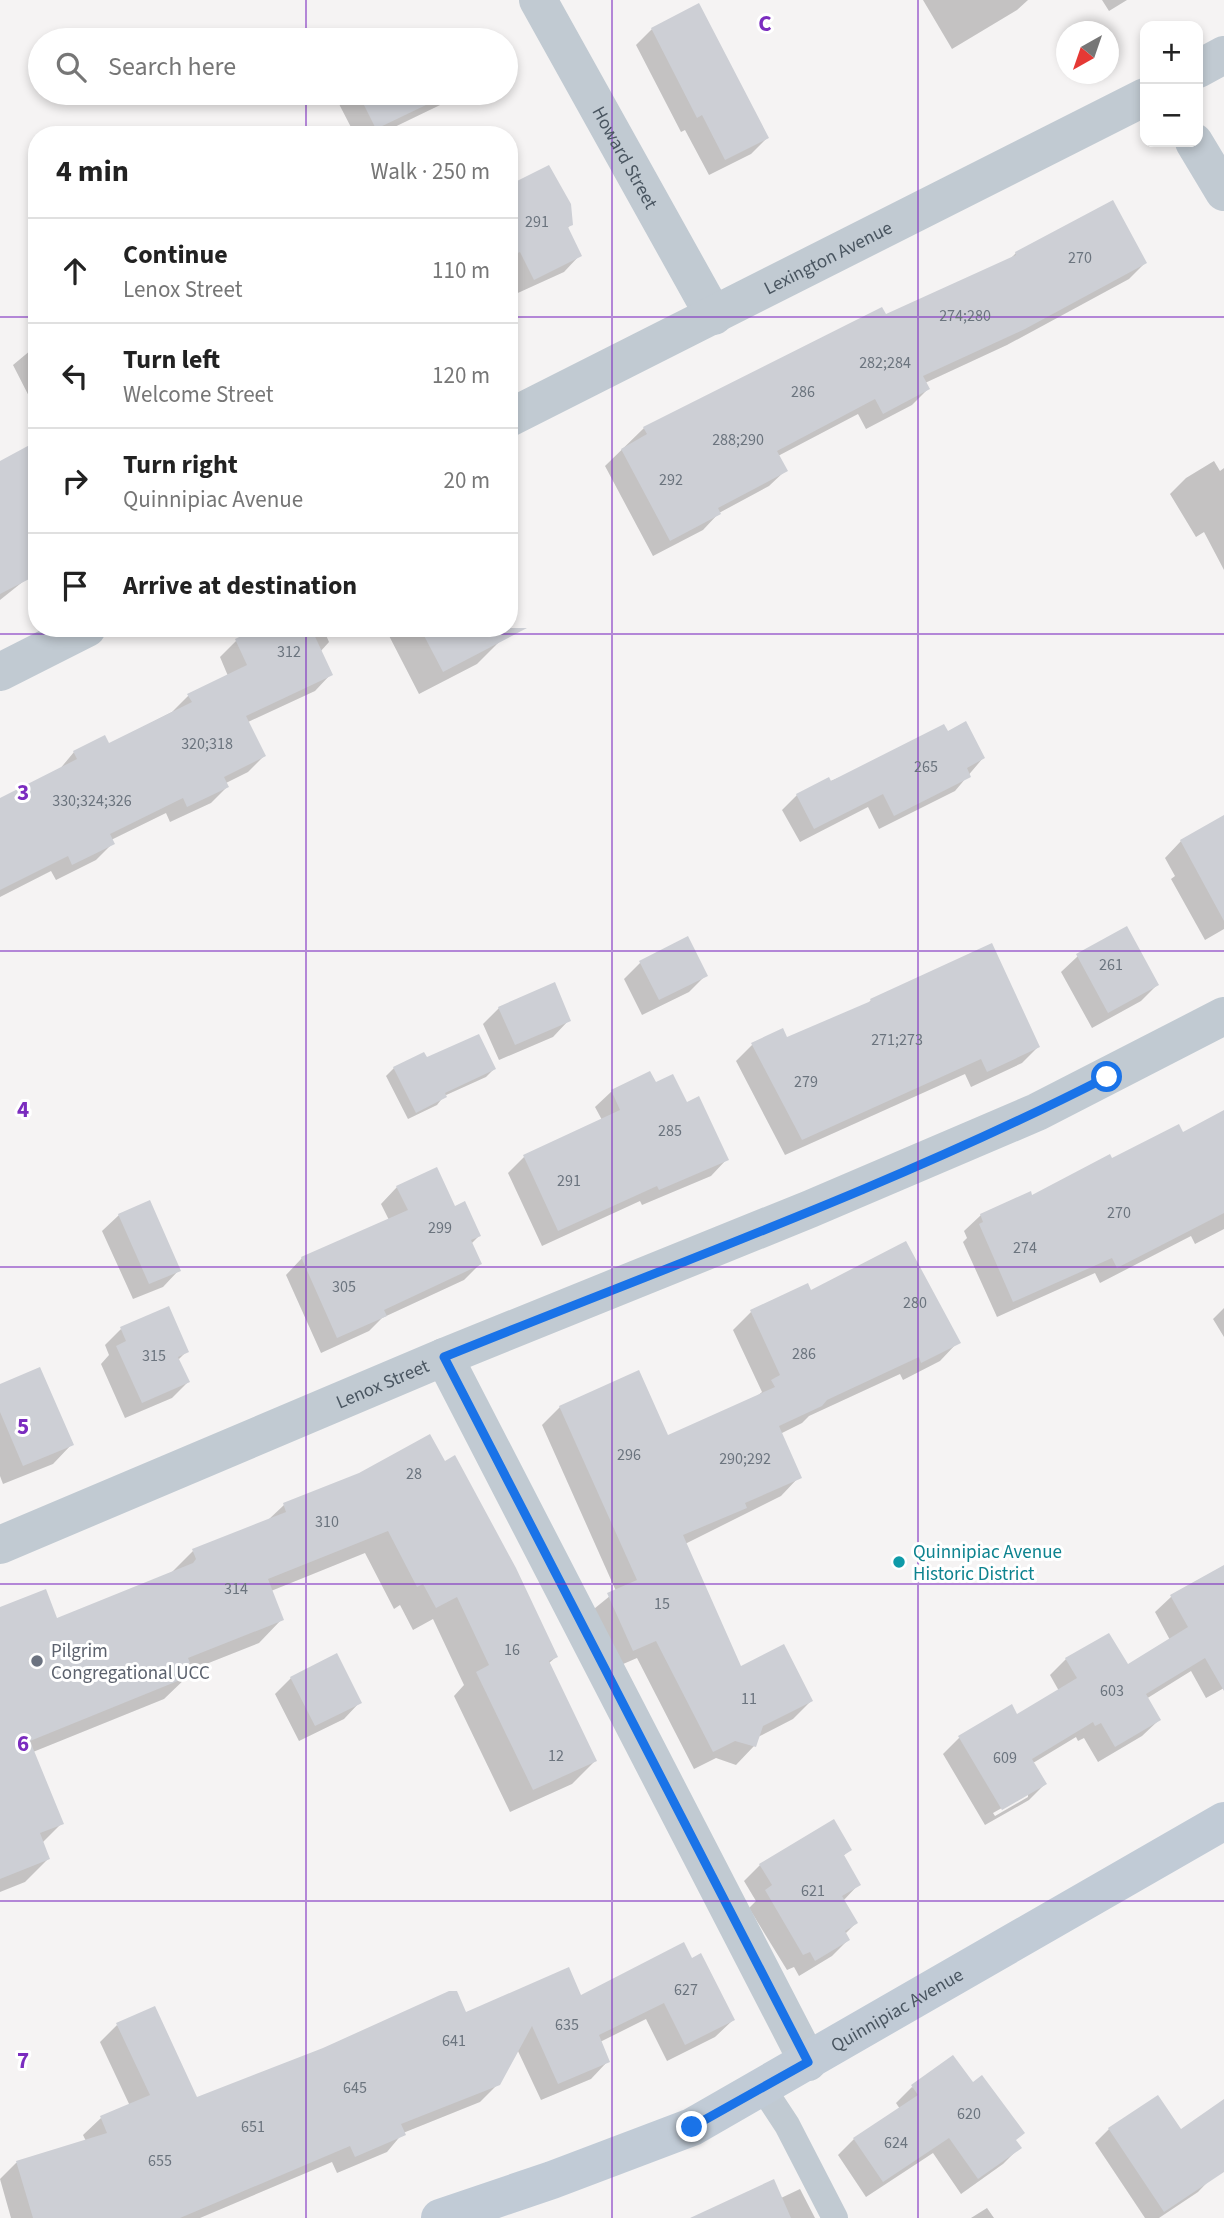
<!DOCTYPE html>
<meta charset="utf-8">
<style>
body{margin:0;font-family:"Source Sans 3",sans-serif;background:#f2f2f2;color:#222}
.controls{position:absolute;right:21px;top:21px;display:grid;overflow:hidden;border-radius:14px;box-shadow:0 4px 10px #0003}
.controls button{width:63px;height:63px;display:grid;place-items:center;padding:0;border:0;border-bottom:2px solid #e0e0e0;background:#fff;color:#222;font:35px sans-serif}
.compass{position:absolute;left:1056px;top:21px;width:63px;height:63px;border-radius:50%;background:#fff;box-shadow:0 4px 10px #0003;rotate:220deg}
.stop{position:absolute;width:21px;height:21px;margin:-16px;border:5px solid #1a73e8;border-radius:50%;background:#fff}
.stop.end{background:#1a73e8;border-color:#fff;box-shadow:0 2px 7px #0008}
.list{margin:0;padding:0;list-style:none}
h2{display:flex;justify-content:space-between;align-items:center;height:91px;margin:0;padding:0 28px;font-size:30px}
h2 small{font-size:23px;font-weight:400;color:#767676}
.list li{display:grid;grid-template-columns:46px 1fr auto;gap:21px;align-items:center;box-sizing:border-box;height:105px;padding:0 28px;border-top:2px solid #e0e0e0}
.list b{display:block;font-size:26px;white-space:nowrap}
.list p{margin:0;font-size:23px;white-space:nowrap;color:#767676}
.list em{font-size:23px;font-style:normal;color:#767676}
.icon{flex:none;width:38px;height:38px;fill:none;stroke:currentColor;stroke-width:2;stroke-linecap:round;stroke-linejoin:round}
.map{position:relative;flex:none;width:1224px;height:2218px;overflow:hidden}
.search{position:absolute;background:#fff;box-shadow:0 4px 10px #0003;left:28px;top:28px;width:490px;height:77px;display:flex;align-items:center;gap:18px;box-sizing:border-box;padding:0 24px;border-radius:38px;color:#767676;font-size:26px}
.panel{position:absolute;background:#fff;box-shadow:0 4px 10px #0003;left:28px;top:126px;width:490px;height:511px;border-radius:28px}
.map>svg:first-child{display:block}
</style>
<div class="map">
<svg width="1224" height="2218" viewBox="0 0 1224 2218">
<rect width="100%" height="100%" fill="#f5f3f3"/>
<path fill="#0003" fill-rule="evenodd" d="M923,0h105l-11,10 -65,39z
M1102,0h25l-18,11z
M652,29l115,109 -16,16 -42,21 -24,-45 -4,2 -45,-87z
M469,32l4,8h-21z
M350,93h115l-87,42h-23l-16,-31z
M509,187l62,37 -4,5 13,26 -16,17 -55,25z
M1016,253l129,10 -16,16 -122,66 -82,38 3,6 -16,16 -46,24 -8,-15 -80,42 8,14 -17,16 -50,27 -16,17 -50,26 -48,-90 39,-38 366,-169z
M37,345v67l-24,-47z
M1214,461l6,10 4,-3v102l-20,-38 -8,5 -26,-43 16,-16z
M0,474l25,106 -25,20z
M262,628h61l6,14 -9,10 11,22 -16,17 -67,31 16,34 -16,16 -22,11 1,4 -16,16 -41,19 -4,-9 -55,27 2,3 -17,17 -40,20 -5,-9 -51,26v-97l59,-30 15,-18 34,-7 64,-33 17,-17 39,-19 -8,-19 16,-16z
M385,628h110l6,12 -24,24 -58,30z
M947,733l36,25 -28,33 -76,38 -11,-22 -68,35 -18,-32 15,-15z
M1224,817v112l-19,11 -34,-61 4,-3 -10,-18 16,-17z
M688,939l18,36 -17,17 -47,23 -18,-36 16,-16z
M1078,956l79,29 -16,16 -49,27 -31,-56z
M871,1000l167,47 -16,16 -51,24 -6,-13 -180,81 -49,-94 16,-16 34,-6 80,-33z
M499,1008l70,12 -16,17 -54,23 -16,-36z
M426,1059l68,10 -8,8 -42,19 -7,9 -29,14 -22,-43 8,-8z
M655,1085l31,19 41,55 -16,17 -69,29 -2,-4 -98,45 -34,-73 16,-16 78,-37 -7,-13 17,-16z
M1224,1122v107l-29,15 -4,-8 -91,47 -5,-10 -98,44 -34,-75 4,-4 -3,-7 17,-16 51,-18 79,-37z
M397,1187l58,22 24,27 -8,8 9,20 -16,16 -82,38 -13,13 -48,22 -35,-78 16,-17 87,-38 -8,-16z
M119,1215l60,55 -16,17 -30,12 -31,-68z
M810,1292l148,50 -18,19 -37,19 -3,-6 -91,42 -7,7 -22,11 19,43 -18,19 -96,48 55,124 71,33 -18,18 -35,18 -4,9 -18,19 -20,-7 -22,11 -57,-111 -23,10 -25,-55 27,-22 -74,-166 18,-18 107,30 89,-40 6,-5 -29,-62 18,-18z
M1224,1308v29l-11,-18z
M121,1329l66,22 -9,9 10,22 -16,16 -47,20 -24,-54 8,-9 -4,-10z
M0,1386l72,58 -19,20 -50,20 -3,-8z
M359,1474l197,183 -8,7 47,97 -23,23 -62,28 -56,-116 10,-11 -31,-66 -20,11 -13,-25 -6,4 -29,-56 -94,38 11,28 -23,24 -73,29 2,4 -24,23 -131,53 29,71 -20,20 6,16 -23,23 -25,10v-283l56,11 114,-46 23,-23 74,-30 17,-16z
M1224,1567v121l-18,10 -15,-27 -45,28 13,21 -17,16 -44,26 -14,-24 -6,3 -2,-4 -43,26 12,21 -16,16 -44,25 -42,-71 16,-16 58,-22 42,-25 -9,-16 16,-16 61,7 43,-26 -15,-28 17,-16zM1028,1793v4l-33,19 -2,-3z
M291,1678l69,24 -16,17 -45,22 -24,-47z
M850,1850l-7,6 16,28 -16,17 13,22 -11,11 3,6 -16,16 -33,20 -5,-9 -7,3 -38,-62 7,-7 -12,-20 16,-16z
M691,1960l42,60 -18,17 -48,24 -21,-42 -46,23 8,19 -17,18 -50,21 -24,-51 -19,35 -18,18 -77,31 -16,19 -50,21 -5,-11 -132,56h-189l-11,-39 16,-16 70,-22 -3,-6 18,-17 29,-12 -30,-64 17,-17 79,74 269,-84 115,-18z
M912,2087l103,54 4,7 -16,16 -42,30 -28,-41 -67,44 -28,-42 16,-16 46,-30 -4,-6z
M1157,2097l23,35 44,-31v64l-26,27 -39,26h-14l-50,-75 14,-14z
M800,2189l15,29h-121l87,-20z
M987,2208l7,10h-23z"/>
<path fill="#cdcfd5" d="M699,3l70,135 -44,22 -23,-45 -5,3 -46,-90z
M358,93h93l-75,36z
M549,165l22,39 2,21 -5,2 14,29 -48,24 -14,-28 -11,5v-72z
M1113,200l34,63 -122,66 -102,47 7,13 -47,25 -8,-15 -98,52 11,20 -70,37 3,6 -51,27 -49,-92 26,-15 -4,-7 239,-120 4,7 130,-59 -1,-3z
M37,441v134l-37,19v-133z
M258,628h53l22,47 -87,41 20,40 -42,21 5,10 -42,20 -4,-9 -73,36 5,10 -43,21 -4,-9 -68,34v-92l77,-39 -4,-8 32,-16 4,8 83,-41 -5,-8 60,-29 -12,-26z
M420,628h107l-84,44z
M966,721l19,37 -18,10 4,9 -77,39 -11,-22 -69,35 -18,-35 33,-17 2,4 113,-57 4,7z
M1224,815v106l-44,-81z
M1127,926l32,59 -51,28 -32,-59z
M688,936l20,40 -49,24 -20,-39z
M992,943l48,104 -53,25 -6,-13 -179,81 -51,-97 32,-15 4,9 84,-36 -1,-2z
M555,982l16,39 -56,24 -17,-38z
M479,1034l17,35 -51,24 2,4 -31,16 -23,-46 31,-15 3,5z
M650,1071l6,11 17,-8 14,28 12,-6 30,64 -70,30 -2,-4 -99,45 -35,-76 97,-45 -9,-20z
M1224,1110v103l-107,55 -5,-10 -99,44 -34,-78 4,-2 -3,-8 51,-23 1,4 78,-41 2,4 67,-34 4,8z
M437,1167l18,39 10,-5 16,35 -10,4 11,24 -98,46 3,6 -50,22 -36,-81 107,-47 -12,-24z
M150,1200l31,71 -32,13 -31,-70z
M906,1241l55,102 -40,20 -2,-6 -92,43 -5,6 -43,20 23,52 -57,25 2,5 -64,27 58,131 43,-22 29,57 -50,25 -7,21 -21,-6 -22,11 -57,-111 -23,10 -26,-58 30,-13 -78,-174 80,-36 29,65 107,-48 -4,-7 9,-5 -30,-65 58,-27 3,7z
M169,1306l20,46 -11,5 12,25 -48,21 -26,-57 10,-5 -6,-14z
M40,1367l34,78 -51,21 -23,-54v-28z
M430,1434l15,27 10,-6 61,113 42,89 -9,4 48,100 -64,29 -57,-118 13,-7 -32,-68 -21,11 -13,-24 -6,3 -29,-56 -120,48 16,41 -96,38 2,5 -5,2 5,11 -160,65 34,83 -24,9 10,26 -50,20v-272l46,-18 11,29 136,-55 3,-4 -4,-10 94,-37 -3,-9 76,-30z
M1224,1565v126l-19,-33 -59,36 15,26 -46,27 -14,-24 -6,3 -2,-4 -61,37 15,25 -45,26 -44,-74 54,-32 5,10 60,-36 -12,-20 44,-25 19,31 60,-37 -18,-32z
M337,1653l25,50 -47,23 -25,-49z
M834,1819l18,31 -8,5 17,30 -19,11 16,27 -13,8 5,9 -35,21 -5,-9 -7,3 -38,-65 7,-5 -13,-21z
M684,1942l8,16 9,-5 34,67 -50,25 -21,-42 -65,32 11,27 -52,22 -26,-58 -32,59 -99,39 5,11 -51,22 -5,-11 -170,72h-147l-17,-57 91,-28 -7,-17 50,-21 -34,-72 39,-17 42,91 126,-49 126,-57h8l9,21 103,-45 12,28z
M953,2055l20,27 9,-7 43,58 -9,7 6,8 -44,31 -29,-41 -66,44 -30,-44 65,-43 -7,-10z
M1158,2095l23,34 43,-30v73l-60,40 -56,-84z
M774,2179l17,39h-101z"/>
<g fill="none" stroke-linecap="round" stroke-linejoin="round">
<path stroke="#c1cad2" stroke-width="26" d="M762,2087l25,38 48,93"/>
<g stroke="#c1cad2" stroke-width="38">
<path id="s1" d="M538,0l176,316"/>
<path d="M1198,69l26,-14"/>
<path d="M1194,142l30,50"/>
<path id="s2" d="M509,418l636,-321"/>
<path d="M0,672l87,-44"/>
<path d="M444,1357l364,705"/>
<path id="s3" d="M0,1545l444,-188 366,-148 227,-97 187,-96"/>
</g>
<path stroke="#c1cbd6" stroke-width="38" id="s4" d="M440,2218l112,-38 140,-53 532,-306"/>
</g>
<g fill="none" stroke-linecap="round" stroke-linejoin="round">
<path stroke="#1a73e8" stroke-width="9" d="M692,2127l116,-65 -364,-705c222,-90 450,-171 663,-280"/>
</g>
<path fill="none" stroke="#7b2cbf" stroke-width="2" stroke-opacity="0.55" d="M306,0v40M612,0v2218M918,0v2218M306,93v42M0,317h37M509,317h715M306,628v1590M0,634h1224M0,951h1224M0,1267h1224M0,1584h1224M0,1901h1224"/>
<circle fill="#0f9aa8" stroke="#fff" stroke-width="2.5" cx="899" cy="1562" r="7"/>
<circle fill="#6b7280" stroke="#fff" stroke-width="2.5" cx="37" cy="1661" r="7"/>
<g text-anchor="middle" stroke-width="6" stroke-linejoin="round" paint-order="stroke">
<g font-size="16" fill="#6b747e">
<text x="537" y="227">291</text>
<text x="1080" y="263">270</text>
<text x="965" y="321">274;280</text>
<text x="885" y="368">282;284</text>
<text x="803" y="397">286</text>
<text x="738" y="445">288;290</text>
<text x="671" y="485">292</text>
<text x="289" y="657">312</text>
<text x="207" y="749">320;318</text>
<text x="926" y="772">265</text>
<text x="92" y="806">330;324;326</text>
<text x="1111" y="970">261</text>
<text x="897" y="1045">271;273</text>
<text x="806" y="1087">279</text>
<text x="670" y="1136">285</text>
<text x="569" y="1186">291</text>
<text x="1119" y="1218">270</text>
<text x="440" y="1233">299</text>
<text x="1025" y="1253">274</text>
<text x="344" y="1292">305</text>
<text x="915" y="1308">280</text>
<text x="804" y="1359">286</text>
<text x="154" y="1361">315</text>
<text x="629" y="1460">296</text>
<text x="745" y="1464">290;292</text>
<text x="414" y="1479">28</text>
<text x="327" y="1527">310</text>
<text x="236" y="1594">314</text>
<text x="662" y="1609">15</text>
<text x="512" y="1655">16</text>
<text x="1112" y="1696">603</text>
<text x="749" y="1704">11</text>
<text x="556" y="1761">12</text>
<text x="1005" y="1763">609</text>
<text x="813" y="1896">621</text>
<text x="686" y="1995">627</text>
<text x="567" y="2030">635</text>
<text x="454" y="2046">641</text>
<text x="355" y="2093">645</text>
<text x="969" y="2119">620</text>
<text x="253" y="2132">651</text>
<text x="896" y="2148">624</text>
<text x="160" y="2166">655</text>
</g>
<g font-size="19" fill="#4a5661" stroke="#fff">
<text dy="7" stroke="none"><textPath href="#s1" startOffset="180">Howard Street</textPath></text>
<text dy="7" stroke="none"><textPath href="#s2" startOffset="357">Lexington Avenue</textPath></text>
<text dy="7" stroke="none"><textPath href="#s3" startOffset="415">Lenox Street</textPath></text>
<text dy="7" stroke="none"><textPath href="#s4" startOffset="504">Quinnipiac Avenue</textPath></text>
</g>
<g font-size="19" fill="#0d838f" stroke="#fff" text-anchor="start">
<text x="913" y="1558">Quinnipiac Avenue<tspan x="913" dy="22">Historic District</tspan></text>
</g>
<g font-size="19" fill="#5b616d" stroke="#fff" text-anchor="start">
<text x="51" y="1657">Pilgrim<tspan x="51" dy="22">Congregational UCC</tspan></text>
</g>
</g>
<g font-size="23" text-anchor="middle" font-weight="bold" fill="#7b2cbf" stroke="#fff" stroke-width="6" stroke-linejoin="round" paint-order="stroke">
<text x="765" y="31">C</text>
<text x="23" y="800">3</text>
<text x="23" y="1117">4</text>
<text x="23" y="1434">5</text>
<text x="23" y="1751">6</text>
<text x="23" y="2068">7</text>
</g>
</svg>
<div class="controls">
<button>+</button>
<button>−</button>
</div>
<svg class="compass" viewBox="-18 -18 36 36"><path d="M0-13l5 13h-10z" fill="#e53935"/><path d="M0 13l5-13h-10z" fill="#767676"/></svg>
<div class="stop" style="left:1107px;top:1077px"></div>
<div class="stop end" style="left:692px;top:2127px"></div>
<div class="search"><svg class="icon" aria-label="search" viewBox="0 0 24 24"><circle cx="10" cy="10" r="6"/><path d="M15 15l6 6"/></svg>Search here</div>
<section class="panel">
<h2>4 min<small>Walk · 250 m</small></h2>
<ul class="list">
<li><svg class="icon" aria-label="ahead" viewBox="0 0 24 24"><path d="M12 20V5M6 11l6-6 6 6"/></svg><div><b>Continue</b><p>Lenox Street</p></div><em>110 m</em></li>
<li><svg class="icon" aria-label="left" viewBox="0 0 24 24"><path d="M17 20v-9H6M10 6l-5 5 5 5"/></svg><div><b>Turn left</b><p>Welcome Street</p></div><em>120 m</em></li>
<li><svg class="icon" aria-label="right" viewBox="0 0 24 24"><path d="M7 20v-9h11M14 6l5 5-5 5"/></svg><div><b>Turn right</b><p>Quinnipiac Avenue</p></div><em>20 m</em></li>
<li><svg class="icon" aria-label="arrive" viewBox="0 0 24 24"><path d="M6 21V4h12l-3 4 3 4H6"/></svg><div><b>Arrive at destination</b></div></li>
</ul>
</section>
</div>
